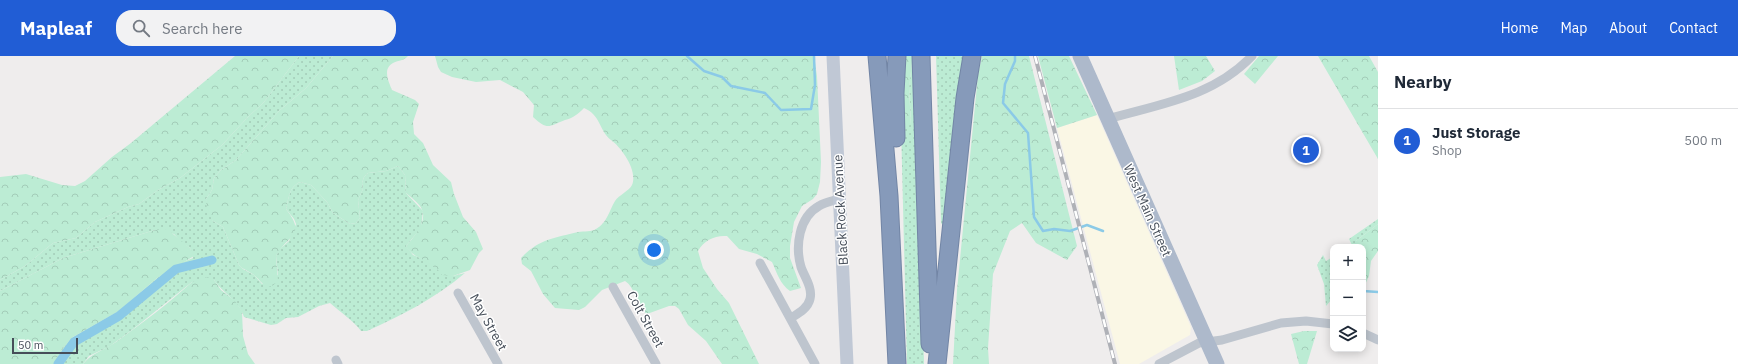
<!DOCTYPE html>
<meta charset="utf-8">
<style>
body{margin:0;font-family:"IBM Plex Sans",sans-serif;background:#f2f2f3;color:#1f2937}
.controls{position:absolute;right:12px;bottom:12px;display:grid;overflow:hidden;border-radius:8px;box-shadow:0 2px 10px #0003}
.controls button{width:36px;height:36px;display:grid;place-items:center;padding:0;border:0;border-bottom:1px solid #e0e1e3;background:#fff;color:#1f2937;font:20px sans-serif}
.scale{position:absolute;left:12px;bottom:10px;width:66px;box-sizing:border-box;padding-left:4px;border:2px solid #464e59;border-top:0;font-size:11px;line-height:14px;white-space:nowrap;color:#464e59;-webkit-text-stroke:3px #fff;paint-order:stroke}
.you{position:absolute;left:654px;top:194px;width:14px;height:14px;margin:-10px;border:3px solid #fff;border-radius:50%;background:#1a73e8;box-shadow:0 0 0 6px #1a73e833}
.badge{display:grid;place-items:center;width:26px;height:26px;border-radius:50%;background:#215dd5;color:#fff;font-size:13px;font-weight:700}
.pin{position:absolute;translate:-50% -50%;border:2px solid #fff;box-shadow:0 1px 4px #0006}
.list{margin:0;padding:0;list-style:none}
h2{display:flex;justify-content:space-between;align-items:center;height:52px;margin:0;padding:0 16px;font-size:17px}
h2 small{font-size:13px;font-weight:400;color:#747a83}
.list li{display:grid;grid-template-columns:26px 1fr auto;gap:12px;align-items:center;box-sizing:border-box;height:64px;padding:0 16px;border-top:1px solid #e0e1e3}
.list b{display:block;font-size:15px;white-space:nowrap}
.list p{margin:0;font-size:13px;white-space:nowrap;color:#747a83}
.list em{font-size:13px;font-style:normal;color:#747a83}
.icon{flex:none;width:22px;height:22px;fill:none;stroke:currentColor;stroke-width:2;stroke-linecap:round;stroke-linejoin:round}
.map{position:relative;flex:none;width:1378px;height:308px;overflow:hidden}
header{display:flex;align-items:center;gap:24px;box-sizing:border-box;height:56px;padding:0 20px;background:#215dd5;color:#fff}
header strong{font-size:19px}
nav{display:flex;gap:22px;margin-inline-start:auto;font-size:14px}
.search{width:280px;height:36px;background:#f2f2f3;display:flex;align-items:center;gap:10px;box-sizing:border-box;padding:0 14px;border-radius:16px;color:#747a83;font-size:15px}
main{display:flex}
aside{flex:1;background:#fff}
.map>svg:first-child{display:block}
</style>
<header>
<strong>Mapleaf</strong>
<div class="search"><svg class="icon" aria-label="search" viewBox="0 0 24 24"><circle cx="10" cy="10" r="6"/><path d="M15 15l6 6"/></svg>Search here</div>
<nav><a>Home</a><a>Map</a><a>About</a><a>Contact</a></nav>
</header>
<main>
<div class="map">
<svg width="1378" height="308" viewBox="0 0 1378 308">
<defs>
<pattern id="green-dots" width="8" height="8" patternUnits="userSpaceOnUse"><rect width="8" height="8" fill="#bcecd4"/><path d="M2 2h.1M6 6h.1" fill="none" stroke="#a3ccb8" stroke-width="1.8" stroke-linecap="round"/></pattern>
<pattern id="forest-crowns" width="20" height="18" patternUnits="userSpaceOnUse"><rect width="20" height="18" fill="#bcecd4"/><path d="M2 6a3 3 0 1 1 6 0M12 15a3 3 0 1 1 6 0" fill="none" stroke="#a3ccb8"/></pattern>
</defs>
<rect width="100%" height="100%" fill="#efeded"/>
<path fill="#faf7e5" d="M1097,59l94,212 -1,8 -51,29h-19l-63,-236z"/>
<path fill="url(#green-dots)" d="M299,0h34l-27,32 -27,23 -43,49 -15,10 -7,8 -2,12 -6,9 7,22 10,6 16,38 4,4 11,6 8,9 16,-9 -2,-19 3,-6 10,-9 7,-17 -2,-5 -8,-10c3,-11 3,-22 14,-27l11,3 16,17 6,11 17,11 6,-1 4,-5 -2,-18 5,-11 -1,-6 2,-6 4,-4 18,-2 12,-5 7,9 1,18 17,18 -2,17 -15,18 7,9 17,7 9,8 14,6 12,-3c-29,25 -63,42 -98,58h-6c-8,-11 -20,-18 -31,-28l-11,3 -21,11 -12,1 -9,6 -6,1 -27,-8c-4,-15 -21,-24 -30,-37l-22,2 -60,48 -22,16 -21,10 -6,8h-29l9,-16 10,-11 46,-26 38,-33 21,-14 15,-6 -3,-10 -10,-7 -6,-7 -19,-4 -92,28 -63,33v-11l25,-14 28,-23 23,-5 19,-16 33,-15 11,-3 19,-14 22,-12 42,-33 25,-27 17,-16z
M936,0h31l-23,171 -3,-4z
M917,5l7,303h-17l-6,-238 10,-2 -2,-37 3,-24z
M1378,163v5l-22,17v6h-7l3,-2 -3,-6z
M1323,199l3,6 7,-4v41l-7,8 -2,-22 -7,-19z"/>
<path fill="url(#forest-crowns)" d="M235,0h64l-35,46 -17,16 -25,27 -42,33 -22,12 -19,14 -11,3 -33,15 -19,16 -23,5 -28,23 -25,14v-103l26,-3 36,11 13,1 10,-5 27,-24 19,-14z
M333,0h75c-4,5 -9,4 -15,7 -11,6 -4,19 -1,27l23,10 4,4 -6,18 1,12 9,9 10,22 18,17 3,12 9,23 13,15 7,17 -4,4 -9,17 -17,6 -11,-1c-11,-17 -29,-15 -36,-29 8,-9 24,-26 14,-40 -4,-5 -9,-9 -14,-13l-1,-18 -7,-9 -12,5 -18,2 -4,4 -2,6 1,6 -5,11 2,18 -4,5 -6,1 -17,-11 -6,-11 -16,-17 -11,-3c-11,5 -11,16 -14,27 21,27 2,25 -10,47l2,25c-11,12 -15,2 -23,-5 -5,-5 -12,-6 -16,-11l-16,-38 -10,-6 -6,-10 -1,-12 6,-9 2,-12 7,-8 15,-10 43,-49 27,-23z
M435,0h379l3,20 4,86 -1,20 -3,12 -4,5 -11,7 -8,16 -4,24v12l11,30 -11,3c-10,-7 -13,-18 -18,-29l-15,-8 -18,-5 -12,-13c-12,-1 -23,4 -29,15l5,17 14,21 12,14 30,61h-37l-16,-23 -18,-16 -9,-16 -4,-3h-6l-22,8c-11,-8 -11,-26 -22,-33l-23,9 -17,17 -6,3 -24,-2 -12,-14 -12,-23 -9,-7 -1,-6c18,-19 33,-20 57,-26 6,-1 14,0 18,-3 11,-6 13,-18 19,-28 4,-6 14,-10 17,-16 6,-14 -10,-37 -21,-45 -12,-9 -10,-25 -27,-32 -6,6 -11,10 -19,12 -16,6 -17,11 -32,-3l1,-12 -11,-13 -23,-12 -24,2 -24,-5 -11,-5 -3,-5z
M903,0h13l1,5 -5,2 -3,25 2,37 -10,1z
M982,0h47l48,190 -10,14 -31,-17 -14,-20 -12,8 -17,43 -5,74 1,16h-36l4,-74 21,-215z
M1038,0h31l28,59 -40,13z
M1174,0h32l9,15 -13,10 -23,9z
M1259,0h19l-23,28 -11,-10z
M1318,0h51l9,16v87z
M1378,168v27l-7,10 -2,15 -6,13v-42h-7v-6z
M167,173l23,19 4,8 -37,22 -38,33 -46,26 -10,11 -9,16h-54v-73l63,-33 92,-28z
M209,221l5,3 7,10 14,11 7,10 1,25 5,18 7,10h-172c9,-11 21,-14 33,-22 26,-19 52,-38 76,-60l11,-4z
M1304,275h13l-10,33h-8l-8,-30z"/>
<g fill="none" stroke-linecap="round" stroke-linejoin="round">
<path stroke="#8bcae7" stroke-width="2.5" d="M687,0l17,15 18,6 9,9 34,7 16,17 30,-1 4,-24 -1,-29
M1015,0v5l-10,23 -2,19 25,30 6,84 9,14 11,-2 16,2 17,-6 16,6
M1363,235l15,1"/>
<path stroke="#8bcae7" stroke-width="9" d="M58,308l16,-22 45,-26 57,-47 36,-9"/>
<g stroke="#7285a5" stroke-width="19">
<path id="highway" d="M877,0l12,140 8,168
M921,0l9,288
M896,82l-1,-45 2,-37
M937,308l28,-266 7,-42"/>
</g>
<path stroke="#bec5ce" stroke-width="9" d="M1108,63c52,-15 105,-22 144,-63
M760,207l55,101
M613,231l43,77
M458,237l40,71
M791,262c8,-5 17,-10 19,-19 3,-11 -6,-23 -9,-32 -6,-21 -2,-50 18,-61 6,-4 13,-5 20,-7
M1363,277l15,7
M336,304l2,4
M1159,308l40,-21 23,-3 59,-17 25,-2 27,3"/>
<path stroke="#c0c8d5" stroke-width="13" d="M833,0l14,308"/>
<path stroke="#adb9cb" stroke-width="15" d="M1080,0l137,308"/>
<use href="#highway" stroke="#869aba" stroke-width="17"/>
<g stroke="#afb1b7" stroke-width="4">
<path id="rail" d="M1035,0l80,308"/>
</g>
<use href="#rail" stroke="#fff" stroke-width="2.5" stroke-dasharray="8" stroke-linecap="butt"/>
</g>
<g text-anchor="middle" stroke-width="3" stroke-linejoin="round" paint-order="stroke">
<g font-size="13" fill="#464e59" stroke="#fff">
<text transform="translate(840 154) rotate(-93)" y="5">Black Rock Avenue</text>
<text transform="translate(1148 154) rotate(66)" y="5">West Main Street</text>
<text transform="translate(646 263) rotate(61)" y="5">Colt Street</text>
<text transform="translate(489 266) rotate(61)" y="5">May Street</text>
</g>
</g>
</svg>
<div class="controls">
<button>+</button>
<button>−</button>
<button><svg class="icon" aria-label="layers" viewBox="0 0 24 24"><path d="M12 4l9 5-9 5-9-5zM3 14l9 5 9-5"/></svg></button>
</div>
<div class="scale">50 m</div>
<div class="you"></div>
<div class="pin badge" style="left:1306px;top:94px">1</div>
</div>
<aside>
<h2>Nearby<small></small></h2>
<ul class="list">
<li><span class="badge">1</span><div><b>Just Storage</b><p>Shop</p></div><em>500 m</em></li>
</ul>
</aside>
</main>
